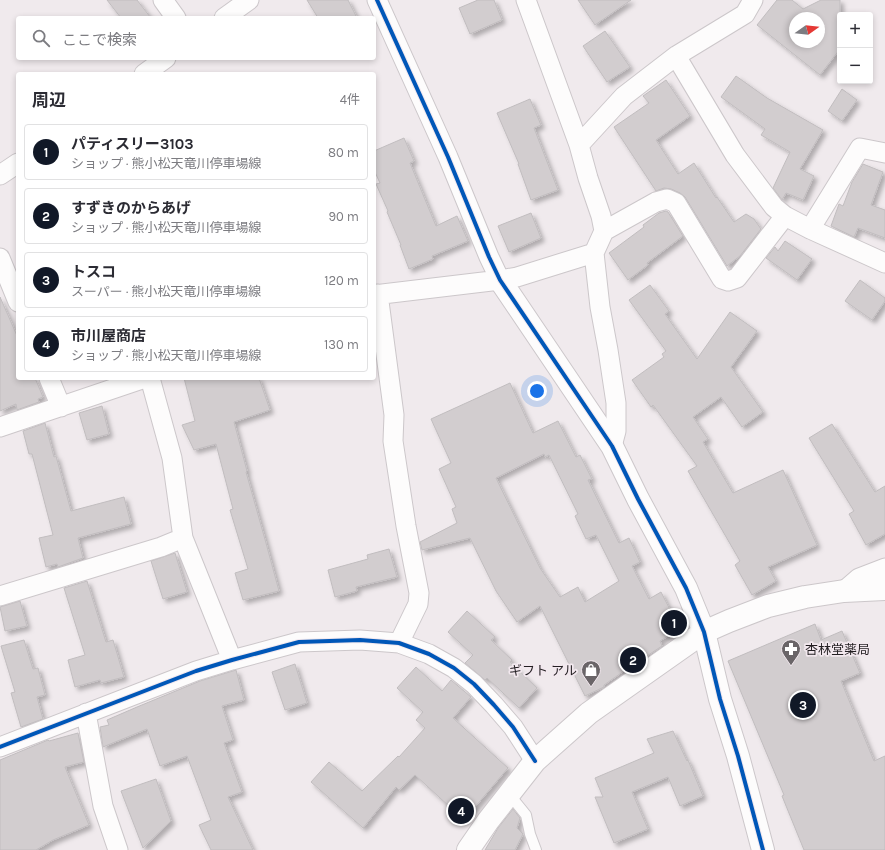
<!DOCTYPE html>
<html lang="ja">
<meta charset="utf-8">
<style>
body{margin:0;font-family:Karla,"Noto Sans JP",sans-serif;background:#f7f7f7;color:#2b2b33}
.controls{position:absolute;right:12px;top:12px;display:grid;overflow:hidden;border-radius:4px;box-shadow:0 2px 6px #0003}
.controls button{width:36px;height:36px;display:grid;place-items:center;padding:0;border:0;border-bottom:1px solid #e1e1e2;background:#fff;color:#2b2b33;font:20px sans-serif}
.compass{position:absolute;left:789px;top:12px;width:36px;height:36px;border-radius:50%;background:#fff;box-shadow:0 2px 6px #0003;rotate:75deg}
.you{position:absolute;left:537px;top:391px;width:14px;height:14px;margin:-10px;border:3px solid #fff;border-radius:50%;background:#1a73e8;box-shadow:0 0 0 6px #1a73e833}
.badge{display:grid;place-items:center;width:26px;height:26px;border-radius:50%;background:#111827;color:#fff;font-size:13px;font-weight:700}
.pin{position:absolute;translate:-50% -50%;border:2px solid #fff;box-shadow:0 1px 4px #0006}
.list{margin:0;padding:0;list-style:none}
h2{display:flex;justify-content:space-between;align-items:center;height:52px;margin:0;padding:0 16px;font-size:17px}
h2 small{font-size:13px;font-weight:400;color:#7c7c81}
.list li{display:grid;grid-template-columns:26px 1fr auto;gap:12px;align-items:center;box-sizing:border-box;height:56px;margin:0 8px 8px;padding:0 8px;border:1px solid #e1e1e2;border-radius:4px}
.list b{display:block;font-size:15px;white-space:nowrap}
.list p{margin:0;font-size:13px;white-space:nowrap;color:#7c7c81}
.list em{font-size:13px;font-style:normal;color:#7c7c81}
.icon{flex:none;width:22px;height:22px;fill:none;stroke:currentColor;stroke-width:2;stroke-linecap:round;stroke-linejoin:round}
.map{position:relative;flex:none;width:885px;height:850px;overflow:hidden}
.search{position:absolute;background:#fff;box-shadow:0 2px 6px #0003;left:16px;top:16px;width:360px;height:44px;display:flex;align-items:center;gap:10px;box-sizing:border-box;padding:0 14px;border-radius:4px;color:#7c7c81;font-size:15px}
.panel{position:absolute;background:#fff;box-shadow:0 2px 6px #0003;left:16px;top:72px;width:360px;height:308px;border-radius:4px}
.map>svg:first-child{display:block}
</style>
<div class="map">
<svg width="885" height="850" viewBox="0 0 885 850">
<defs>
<filter id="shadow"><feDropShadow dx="3.5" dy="3.5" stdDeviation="2" flood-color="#0004"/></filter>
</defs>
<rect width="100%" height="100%" fill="#f0eaed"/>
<path fill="#d2cdcf" stroke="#c1bdbf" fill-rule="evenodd" filter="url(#shadow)" d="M107,0h30l14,18h-30z
M307,0h41l9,18h-39z
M478,0h16l8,20 -32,14 -11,-26z
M578,0h53l-36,25z
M777,0h15l11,9 18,-9h19v49l-20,26 -63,-50zM795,18h24v24h-24z
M605,31l25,36 -23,15 -24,-36z
M736,76l31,22 56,32 -23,39 14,7 -11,24 -17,-7 -4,7 -9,-12 17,-36 -29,-17 4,-6 -44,-32z
M666,80l24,36 -34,24 22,34 16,-11 22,35 1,-1 17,25 12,-8 8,5 7,10 -21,27 -13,10 -42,-69 -5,-4 -9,-4 -7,-1 -8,3 -42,-64 35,-24 -6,-7z
M842,89l15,11 -15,21 -14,-10z
M530,99l11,26 -7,3 24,62 -27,10 -13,-36h1l-22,-51z
M404,138l10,23 -4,2 26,63 21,-10 11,25 -36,15 1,3 -24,10 -9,-24h1l-14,-33 1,-1 -12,-27 4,-1 -6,-13v-19z
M863,164l20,8 -12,33 14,5v28l-27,-10 -4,9 -23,-11 8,-22 4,2 9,-24z
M666,211l2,1 15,24 -36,27 1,2 -20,15 -19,-27 35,-26 -1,-2 16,-12z
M531,213l10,25 -32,14 -11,-26z
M785,241l27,18 -15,21 -31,-22 9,-11 3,4z
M860,280l25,18v3l-13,19 -27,-19z
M650,285l19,26 -4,3 32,45 33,-47 27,19 -26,36 32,45 -21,15 -21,-30 -28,20 15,22 -5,3 30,51 50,-23 34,75 -49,22 8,14 -24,14 -17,-30 5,-4 -52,-90 9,-5 -44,-61 -2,2 -19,-27 32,-23 -2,-3 4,-3 -37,-51z
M0,297l18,41v40h17l8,19 -5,2 1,3 -22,8 -1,-6 -16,7z
M184,378h75l11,32 -36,12 13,49 -1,1 20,71 13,48 -36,9 -8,-27 13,-4 -18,-59 3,-1 -17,-65 -22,6 -12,-25 13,-4z
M510,383l23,50 25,-12 18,36 4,-2 12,24 -4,1 31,63 10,-5 11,24 -8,4 17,33 12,-7 19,37 -20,12 2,5 -38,25 -20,14v2l-19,9 -45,-90 -23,16 -21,-31 -26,-53 -48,12 -2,-8 37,-19 -5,-14 4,-2 -17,-38 12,-6 -20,-44zM544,454l1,3 4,-2 29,59 -3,2 11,23 10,-4 23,46 -34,21 -7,-15 -18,10 -20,-29 -44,-90z
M102,406l7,28 -22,6 -8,-27z
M45,423l9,34 2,-1 15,55 53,-14 7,27 -53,14 5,20 -25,9 -1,-3 -11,3 -7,-29 14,-3 -21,-81h-3l-6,-23z
M832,424l43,68 10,-6v48l-19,11 -17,-31 5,-3 -45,-73z
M389,549l8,28 -41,10 1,4 -22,6 -7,-27 40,-11 -1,-4z
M175,553l12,39 -24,7 -12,-38z
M87,581l19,61 7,-2 11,37 -23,6 -1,-3 -25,7 -7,-27 17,-5 -21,-67z
M20,601l7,25 -22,5 -5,-24z
M467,611l28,26 -4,3 21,20 -2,2 27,26 -18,20 -32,-30 -2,2 -20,-17 8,-8 -25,-23z
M815,624l6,16 21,-9 18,42 -19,8 33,80 11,-5v94h-81l-22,-54 2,-1 -56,-134z
M24,640l9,29 5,-1 7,27 -8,2 6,22 -22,8 -10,-34 4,-1 -14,-46z
M295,664l12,39 -22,7 -13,-38z
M416,667l26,24 9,-11 20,17 -18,21 55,50 -44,52 -49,-45 -16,15 -3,-3 -33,41 -52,-46 18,-20 33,29 36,-35 1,1 26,-29 -9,-8 7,-8 -26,-24z
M236,670l8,30 -22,6 11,34 -9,3 18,49 -14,5 25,53h-42l-12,-25 12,-5 -24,-64 -27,10 -13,-37 -44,18 -3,-20 9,-2 -2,-5 30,-13 63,-26z
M673,731l14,30 1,-1 15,36 -23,10 -12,-29 -36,15 16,37 -34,14 -19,-46h8l-8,-19 59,-25 -7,-14z
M78,733l6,29 -19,5 24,58 -36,15 -17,10h-36v-90l48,-20 1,1z
M156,779l15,42 -28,27 -22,-57z
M513,809l7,9 -3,10 6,6 -8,16h-30l13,-22z"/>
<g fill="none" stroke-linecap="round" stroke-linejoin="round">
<g stroke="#ccc7ca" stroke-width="12">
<path id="service" d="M509,794l17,21 4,19 6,16"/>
</g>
<g stroke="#ccc7ca" stroke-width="21">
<path id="minor" d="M163,0l13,18
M377,0l71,157 41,100 11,23
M224,18l25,-18
M676,56l59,99 39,52 11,9 25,13 75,34
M144,74l22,-16
M579,145l45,-49 52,-40 69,-42 8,-14
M0,175l18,-12
M810,229l50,-81 25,5
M604,231l52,-29 11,-3 9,4 46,76 6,2 9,-3 48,-62
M594,253l6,54 8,43 8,53v28l-4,15
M0,258l18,44
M378,294l16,121 -1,26 13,85 13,67 -1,11 -19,39
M374,295l126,-15 17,-3 77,-24 10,-22 -3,-15 -13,-38 -9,-33 -53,-145
M49,378l12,29
M150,378l22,80 11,80 49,122
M0,427l145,-49
M844,591l15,-13 26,-10
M0,596l161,-49 22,-9
M86,713l17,93 15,44
M0,747l196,-76 36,-11 67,-18 61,-2 39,3 30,11 25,14 20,16 20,21 19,22 22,34"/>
</g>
<g stroke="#ccc7ca" stroke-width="24">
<path id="tertiary" d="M500,280l112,166 26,53 48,89 18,44 16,67 18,57 25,94"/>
</g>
<g stroke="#ccc7ca" stroke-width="24">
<path id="secondary" d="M468,850l20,-29 47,-60 54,-48 115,-81 25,-11 39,-15 37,-9 39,-6 41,-2"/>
</g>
<use href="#service" stroke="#fdfcfc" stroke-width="10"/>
<use href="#minor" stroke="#fdfcfc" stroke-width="19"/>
<use href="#tertiary" stroke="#fdfcfc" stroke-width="22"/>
<use href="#secondary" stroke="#fdfcfc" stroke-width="22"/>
<g stroke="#f2e8ee" stroke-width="6">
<path id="cycleway" d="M377,0l71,157 41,100 11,23 112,166 26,53 48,89 18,44 16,67 18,57 25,94
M0,747l196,-76 36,-11 67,-18 61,-2 39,3 30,11 25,14 20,16 20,21 19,22 22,34"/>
</g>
<use href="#cycleway" stroke="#0057b8" stroke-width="4"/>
</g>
<defs>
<g id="pharmacy-pin" transform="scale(1)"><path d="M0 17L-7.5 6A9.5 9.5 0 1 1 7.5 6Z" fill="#6a6568" stroke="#f2e8ee"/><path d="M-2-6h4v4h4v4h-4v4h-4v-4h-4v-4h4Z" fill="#fff"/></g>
<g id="shop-pin" transform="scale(1)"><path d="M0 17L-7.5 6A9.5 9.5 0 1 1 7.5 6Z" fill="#6a6568" stroke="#f2e8ee"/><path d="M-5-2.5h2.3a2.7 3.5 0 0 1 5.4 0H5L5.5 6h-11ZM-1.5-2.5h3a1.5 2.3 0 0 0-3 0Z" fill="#fff"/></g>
</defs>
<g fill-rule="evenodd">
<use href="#pharmacy-pin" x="791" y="649"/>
<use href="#shop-pin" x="591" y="670"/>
</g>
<g text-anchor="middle" stroke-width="3.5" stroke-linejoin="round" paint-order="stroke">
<g font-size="13" fill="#221e21" stroke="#f2e8ee" text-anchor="start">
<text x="805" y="654">杏林堂薬局</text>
<text x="577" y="675" text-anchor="end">ギフト アル</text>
</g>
</g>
</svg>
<div class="controls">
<button>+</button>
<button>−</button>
</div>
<svg class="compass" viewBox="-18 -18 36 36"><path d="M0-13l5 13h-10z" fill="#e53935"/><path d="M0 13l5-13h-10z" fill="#7c7c81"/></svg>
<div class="you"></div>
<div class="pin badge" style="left:674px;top:623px">1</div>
<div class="pin badge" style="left:633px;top:660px">2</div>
<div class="pin badge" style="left:803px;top:705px">3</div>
<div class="pin badge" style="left:461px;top:811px">4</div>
<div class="search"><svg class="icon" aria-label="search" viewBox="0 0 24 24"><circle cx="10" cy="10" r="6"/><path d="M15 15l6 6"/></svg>ここで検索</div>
<section class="panel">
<h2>周辺<small>4件</small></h2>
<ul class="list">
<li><span class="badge">1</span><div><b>パティスリー3103</b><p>ショップ · 熊小松天竜川停車場線</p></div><em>80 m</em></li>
<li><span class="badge">2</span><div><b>すずきのからあげ</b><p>ショップ · 熊小松天竜川停車場線</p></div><em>90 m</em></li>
<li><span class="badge">3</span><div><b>トスコ</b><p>スーパー · 熊小松天竜川停車場線</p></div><em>120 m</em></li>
<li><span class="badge">4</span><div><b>市川屋商店</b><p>ショップ · 熊小松天竜川停車場線</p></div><em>130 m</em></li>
</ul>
</section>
</div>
